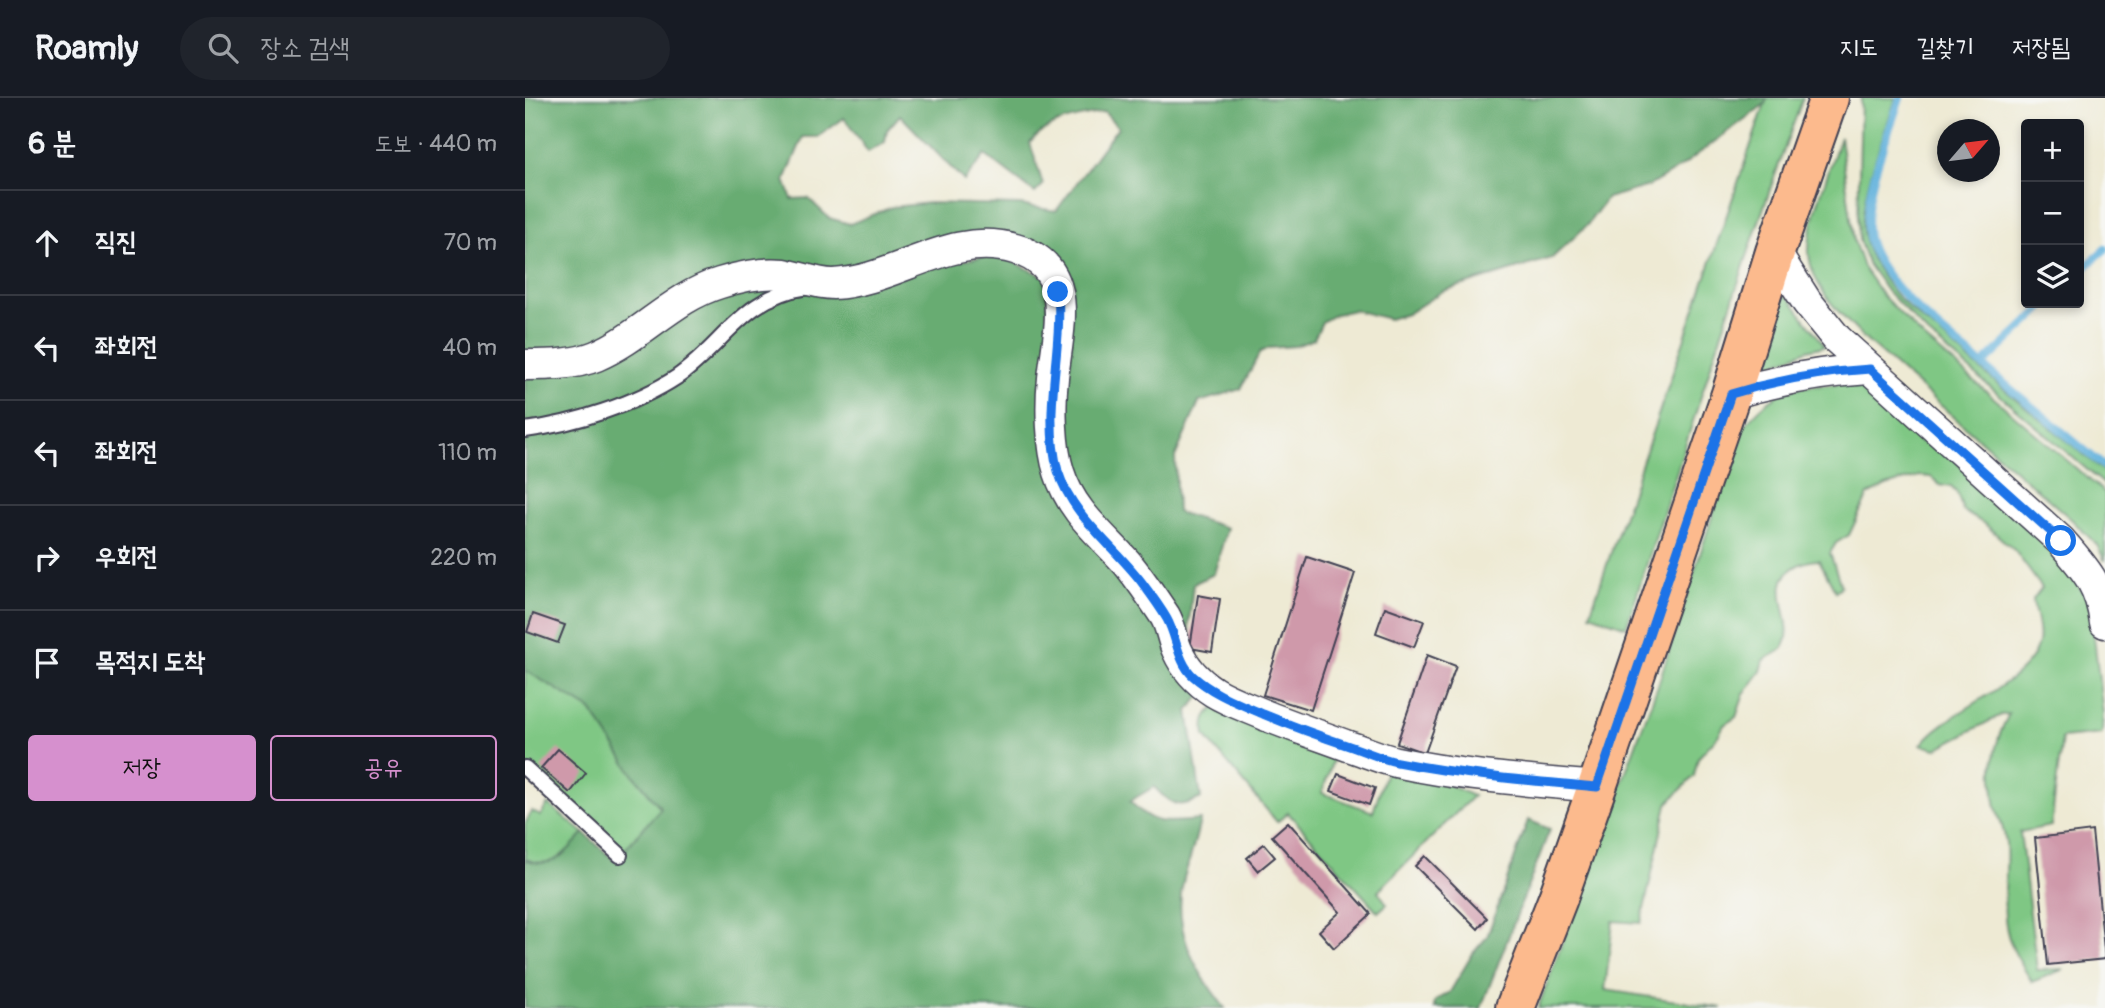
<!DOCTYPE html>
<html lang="ko">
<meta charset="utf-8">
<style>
body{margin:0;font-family:Pangolin,"Poor Story",sans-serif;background:#20242c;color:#f1f3f6}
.controls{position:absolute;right:21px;top:21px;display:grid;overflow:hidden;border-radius:7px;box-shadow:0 4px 10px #0003}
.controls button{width:63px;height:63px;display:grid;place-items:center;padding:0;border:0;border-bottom:2px solid #363941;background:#171b24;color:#f1f3f6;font:35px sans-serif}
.compass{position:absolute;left:1412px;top:21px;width:63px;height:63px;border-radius:50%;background:#171b24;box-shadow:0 4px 10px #0003;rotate:62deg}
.stop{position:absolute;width:21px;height:21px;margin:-16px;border:5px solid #1a73e8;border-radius:50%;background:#fff}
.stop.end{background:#1a73e8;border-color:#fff;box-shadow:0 2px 7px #0008}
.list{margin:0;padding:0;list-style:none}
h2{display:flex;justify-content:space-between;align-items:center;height:91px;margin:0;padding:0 28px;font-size:30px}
h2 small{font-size:23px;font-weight:400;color:#9ea1a6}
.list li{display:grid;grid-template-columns:46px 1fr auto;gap:21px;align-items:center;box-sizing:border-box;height:105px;padding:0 28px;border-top:2px solid #363941}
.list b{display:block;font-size:26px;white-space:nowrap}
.list em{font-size:23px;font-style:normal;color:#9ea1a6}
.actions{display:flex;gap:14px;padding:21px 28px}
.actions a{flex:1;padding:16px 0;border:2px solid #d690ce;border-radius:7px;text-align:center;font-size:24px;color:#d690ce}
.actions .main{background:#d690ce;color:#111}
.icon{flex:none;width:38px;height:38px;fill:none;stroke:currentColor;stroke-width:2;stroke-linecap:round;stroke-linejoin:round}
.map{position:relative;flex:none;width:1580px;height:910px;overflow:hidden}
header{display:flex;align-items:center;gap:42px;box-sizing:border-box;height:98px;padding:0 35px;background:#171b24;border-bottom:2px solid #363941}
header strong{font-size:33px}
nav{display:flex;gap:38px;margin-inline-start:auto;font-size:24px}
.search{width:490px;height:63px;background:#20242c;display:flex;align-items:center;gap:18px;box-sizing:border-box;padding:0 24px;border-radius:38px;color:#9ea1a6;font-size:26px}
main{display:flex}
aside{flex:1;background:#171b24}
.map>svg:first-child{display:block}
</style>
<header>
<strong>Roamly</strong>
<div class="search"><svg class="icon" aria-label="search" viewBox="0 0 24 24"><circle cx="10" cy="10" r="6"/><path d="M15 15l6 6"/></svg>장소 검색</div>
<nav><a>지도</a><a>길찾기</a><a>저장됨</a></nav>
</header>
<main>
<aside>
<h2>6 분<small>도보 · 440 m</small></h2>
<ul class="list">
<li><svg class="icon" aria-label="ahead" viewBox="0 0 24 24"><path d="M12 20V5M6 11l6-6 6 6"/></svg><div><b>직진</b></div><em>70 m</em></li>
<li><svg class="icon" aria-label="left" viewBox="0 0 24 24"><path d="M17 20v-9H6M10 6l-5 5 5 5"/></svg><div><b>좌회전</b></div><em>40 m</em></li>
<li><svg class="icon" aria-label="left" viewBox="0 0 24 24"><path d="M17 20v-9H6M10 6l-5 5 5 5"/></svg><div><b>좌회전</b></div><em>110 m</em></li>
<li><svg class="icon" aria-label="right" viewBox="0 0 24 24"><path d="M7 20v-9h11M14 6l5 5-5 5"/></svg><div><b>우회전</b></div><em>220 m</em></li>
<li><svg class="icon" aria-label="arrive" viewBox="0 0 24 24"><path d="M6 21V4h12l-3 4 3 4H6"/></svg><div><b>목적지 도착</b></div></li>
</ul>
<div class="actions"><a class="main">저장</a><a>공유</a></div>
</aside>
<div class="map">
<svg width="1580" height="910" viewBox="0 0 1580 910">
<rect width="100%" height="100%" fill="#f6f6f2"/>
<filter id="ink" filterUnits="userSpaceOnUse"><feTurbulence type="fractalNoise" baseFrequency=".0143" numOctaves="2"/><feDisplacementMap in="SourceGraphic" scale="14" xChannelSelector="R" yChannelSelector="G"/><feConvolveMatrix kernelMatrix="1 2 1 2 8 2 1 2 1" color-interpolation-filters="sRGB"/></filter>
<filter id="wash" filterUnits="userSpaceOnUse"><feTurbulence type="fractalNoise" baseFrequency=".00686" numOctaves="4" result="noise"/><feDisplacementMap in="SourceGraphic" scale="28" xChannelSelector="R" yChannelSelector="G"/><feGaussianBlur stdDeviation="1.57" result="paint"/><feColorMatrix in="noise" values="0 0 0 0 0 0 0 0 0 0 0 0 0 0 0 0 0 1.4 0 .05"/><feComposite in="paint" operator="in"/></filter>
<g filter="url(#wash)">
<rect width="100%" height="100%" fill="#eeead4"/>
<path fill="#7fc784" stroke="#507460" stroke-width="2" d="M1242,0h36c-65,174 -118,353 -177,529l-36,-13z
M1336,0h35c-11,35 -37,98 -33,134 3,22 20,48 35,65 15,16 35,31 52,46 50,44 103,86 155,129v13l-177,-151 -41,-43 -19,-27 -9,-24 -1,-21z
M1315,39l14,104 9,26 19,28 42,43 181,155v68l-8,-16 -26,-26 -202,-176c-23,-23 -58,-54 -60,-90 -2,-29 22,-86 31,-116z
M1260,194l40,54 -18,4 -49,21z
M1315,286l21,3 21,9 162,142 46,64 13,112 -1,20 -40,4 -11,88 -31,6 17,138 27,-1 -32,13c-7,-12 -16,-25 -21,-38 -13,-32 -2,-68 -5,-101 -2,-17 -9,-27 -11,-41 -5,-34 -2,-58 14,-88l-8,1 -65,34 -15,-4c25,-35 108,-60 117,-102 3,-15 -4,-29 -5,-43l9,-12 -27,-37 -29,-26 -23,-14 -6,-18 -6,-6 -11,-2 -9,-8 -12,-1 -33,10 -18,9 -19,40 -13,8 -6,10 11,33 -5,6 -17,-32c-8,0 -14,2 -21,5 -37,19 2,57 -15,83 -4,5 -13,8 -19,12l-3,11 -17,23 -8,23 -12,8 -6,11 -20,22 -4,18 -27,28 -26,119 -28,-2 -8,69 117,18h-184l120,-323 79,-246c11,-22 33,-44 58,-51 14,-3 31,-2 45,-4z
M0,572l66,40 42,64 28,34 -38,44 -98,-89z
M696,607l115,46 -14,42 51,19 13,-41 63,14 24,11 -95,95 9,13 -9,8 -90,-99 -11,9 -72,-86c-2,-16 0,-24 16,-31z
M23,706l36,29c-19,20 -30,38 -59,26v-35l7,-13 8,5z"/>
<path fill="#67ac72" stroke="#446756" stroke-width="2" fill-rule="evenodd" d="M0,0h1242l-2,6 -83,62 -33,20 -42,12 -20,27 -35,33 -109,33 -36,23 -18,5 -35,-9 -18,4 -14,8 -8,17 -18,7 -27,2 -9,4 -19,37 -42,13 -24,55 2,55 50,16 -13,46 -21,10 -4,40 1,33 -117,-171 -12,-61 11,-83 -38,-97 -163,27 -94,-4 -201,80 -51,5zM579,14l14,15 -62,84 -36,-6 -91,-2 -37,4 -42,17 -21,-6 -21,-20 -16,1 -7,-19 18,-43h15l26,-19 24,34 17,-10 2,-12 13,-15 64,66 21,-26 50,38 8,-8 -13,-42c17,-23 48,-25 74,-31z
M472,156l50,24 1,116 47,147 108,152 -15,18 13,87c-24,12 -29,7 -47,-11l-24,14c24,27 37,21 70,19 -4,20 -10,38 -16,58 -13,50 10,91 41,130h-700v-149c29,12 40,-6 59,-26l31,28 46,-53 -28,-34 -42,-64 -66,-40v-235l118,-33 110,-90 43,-19z
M269,187l-118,87 -37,22 -86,29 -28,4v-54l191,-85z
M1003,722l22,9 -69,179h-47l1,-7 15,-9 23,-39 14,-16z"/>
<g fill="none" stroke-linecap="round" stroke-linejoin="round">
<path stroke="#63b2dd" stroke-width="8" d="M1375,0c-13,41 -34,86 -33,130 1,48 80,107 115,137
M1554,175l26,-24
M1523,205l-66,62 123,102"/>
</g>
<g id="blocks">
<path fill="#cf99aa" d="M782,459l48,16 -44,137 -48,-15z
M673,497l22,4 -8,53 -22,-4z
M860,509l39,14 -10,26 -38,-14z
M8,516l32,11 -7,18 -31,-11z
M902,557l29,11 -31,87 -28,-10z
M33,651l28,24 -16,20 -29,-25z
M813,676l37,14 -6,17 -38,-14z
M763,724l83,92 -37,34 -15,-17 21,-19 -68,-76z
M1567,733l13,128 -57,6 -13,-127z
M739,746l11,13 -17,14 -11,-13z
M900,758l62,62 -9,11 -63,-63z"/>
</g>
</g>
<g filter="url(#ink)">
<use href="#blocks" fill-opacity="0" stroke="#414052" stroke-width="2"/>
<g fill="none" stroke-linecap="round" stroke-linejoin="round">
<g stroke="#414052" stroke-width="18">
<path id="service" d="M0,332c48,-6 111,-26 152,-53 48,-33 65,-81 131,-90
M0,670l95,87"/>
</g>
<g stroke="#414052" stroke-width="33">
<path id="minor" d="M1250,154l32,50 30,37 224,202c25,29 39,43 44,82
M0,267c23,0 49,0 71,-9 45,-19 77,-59 124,-73 19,-6 44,-11 64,-9 16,3 34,10 49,10 63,-3 117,-54 182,-35 63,18 43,81 38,129 -3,27 -2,69 6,94 12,39 42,62 68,91 14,17 26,35 38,53 6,10 7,23 12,34 8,18 21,32 37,42 16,10 36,16 53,24 27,11 54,20 81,30 16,5 32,12 48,16 65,14 134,19 201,25
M1206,296c46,-14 91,-22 138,-25"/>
</g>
<g stroke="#414052" stroke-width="42">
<path id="primary" d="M990,910l43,-110 39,-111 134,-393 44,-142 54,-154"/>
</g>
<use href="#service" stroke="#fff" stroke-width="14"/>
<use href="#minor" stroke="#fff" stroke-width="30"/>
<use href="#primary" stroke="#fcba8d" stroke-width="38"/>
</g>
</g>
<g fill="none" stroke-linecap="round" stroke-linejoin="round" filter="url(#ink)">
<path stroke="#1a73e8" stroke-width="9" d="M533,194c5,59 -16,120 0,179 14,45 54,73 82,109 9,12 19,25 27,39 10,18 10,42 26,57 20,18 45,27 70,38 29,12 59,23 89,33 15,5 30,12 45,15 66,13 133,19 200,25l134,-393c46,-14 91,-22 139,-25l191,172"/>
</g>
</svg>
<div class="controls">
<button>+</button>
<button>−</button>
<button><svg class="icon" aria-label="layers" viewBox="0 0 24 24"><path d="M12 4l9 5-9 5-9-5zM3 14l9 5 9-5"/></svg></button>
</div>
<svg class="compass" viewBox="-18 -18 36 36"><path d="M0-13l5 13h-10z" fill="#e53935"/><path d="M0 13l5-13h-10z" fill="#9ea1a6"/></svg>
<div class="stop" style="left:1536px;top:443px"></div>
<div class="stop end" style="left:533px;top:194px"></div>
</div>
</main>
